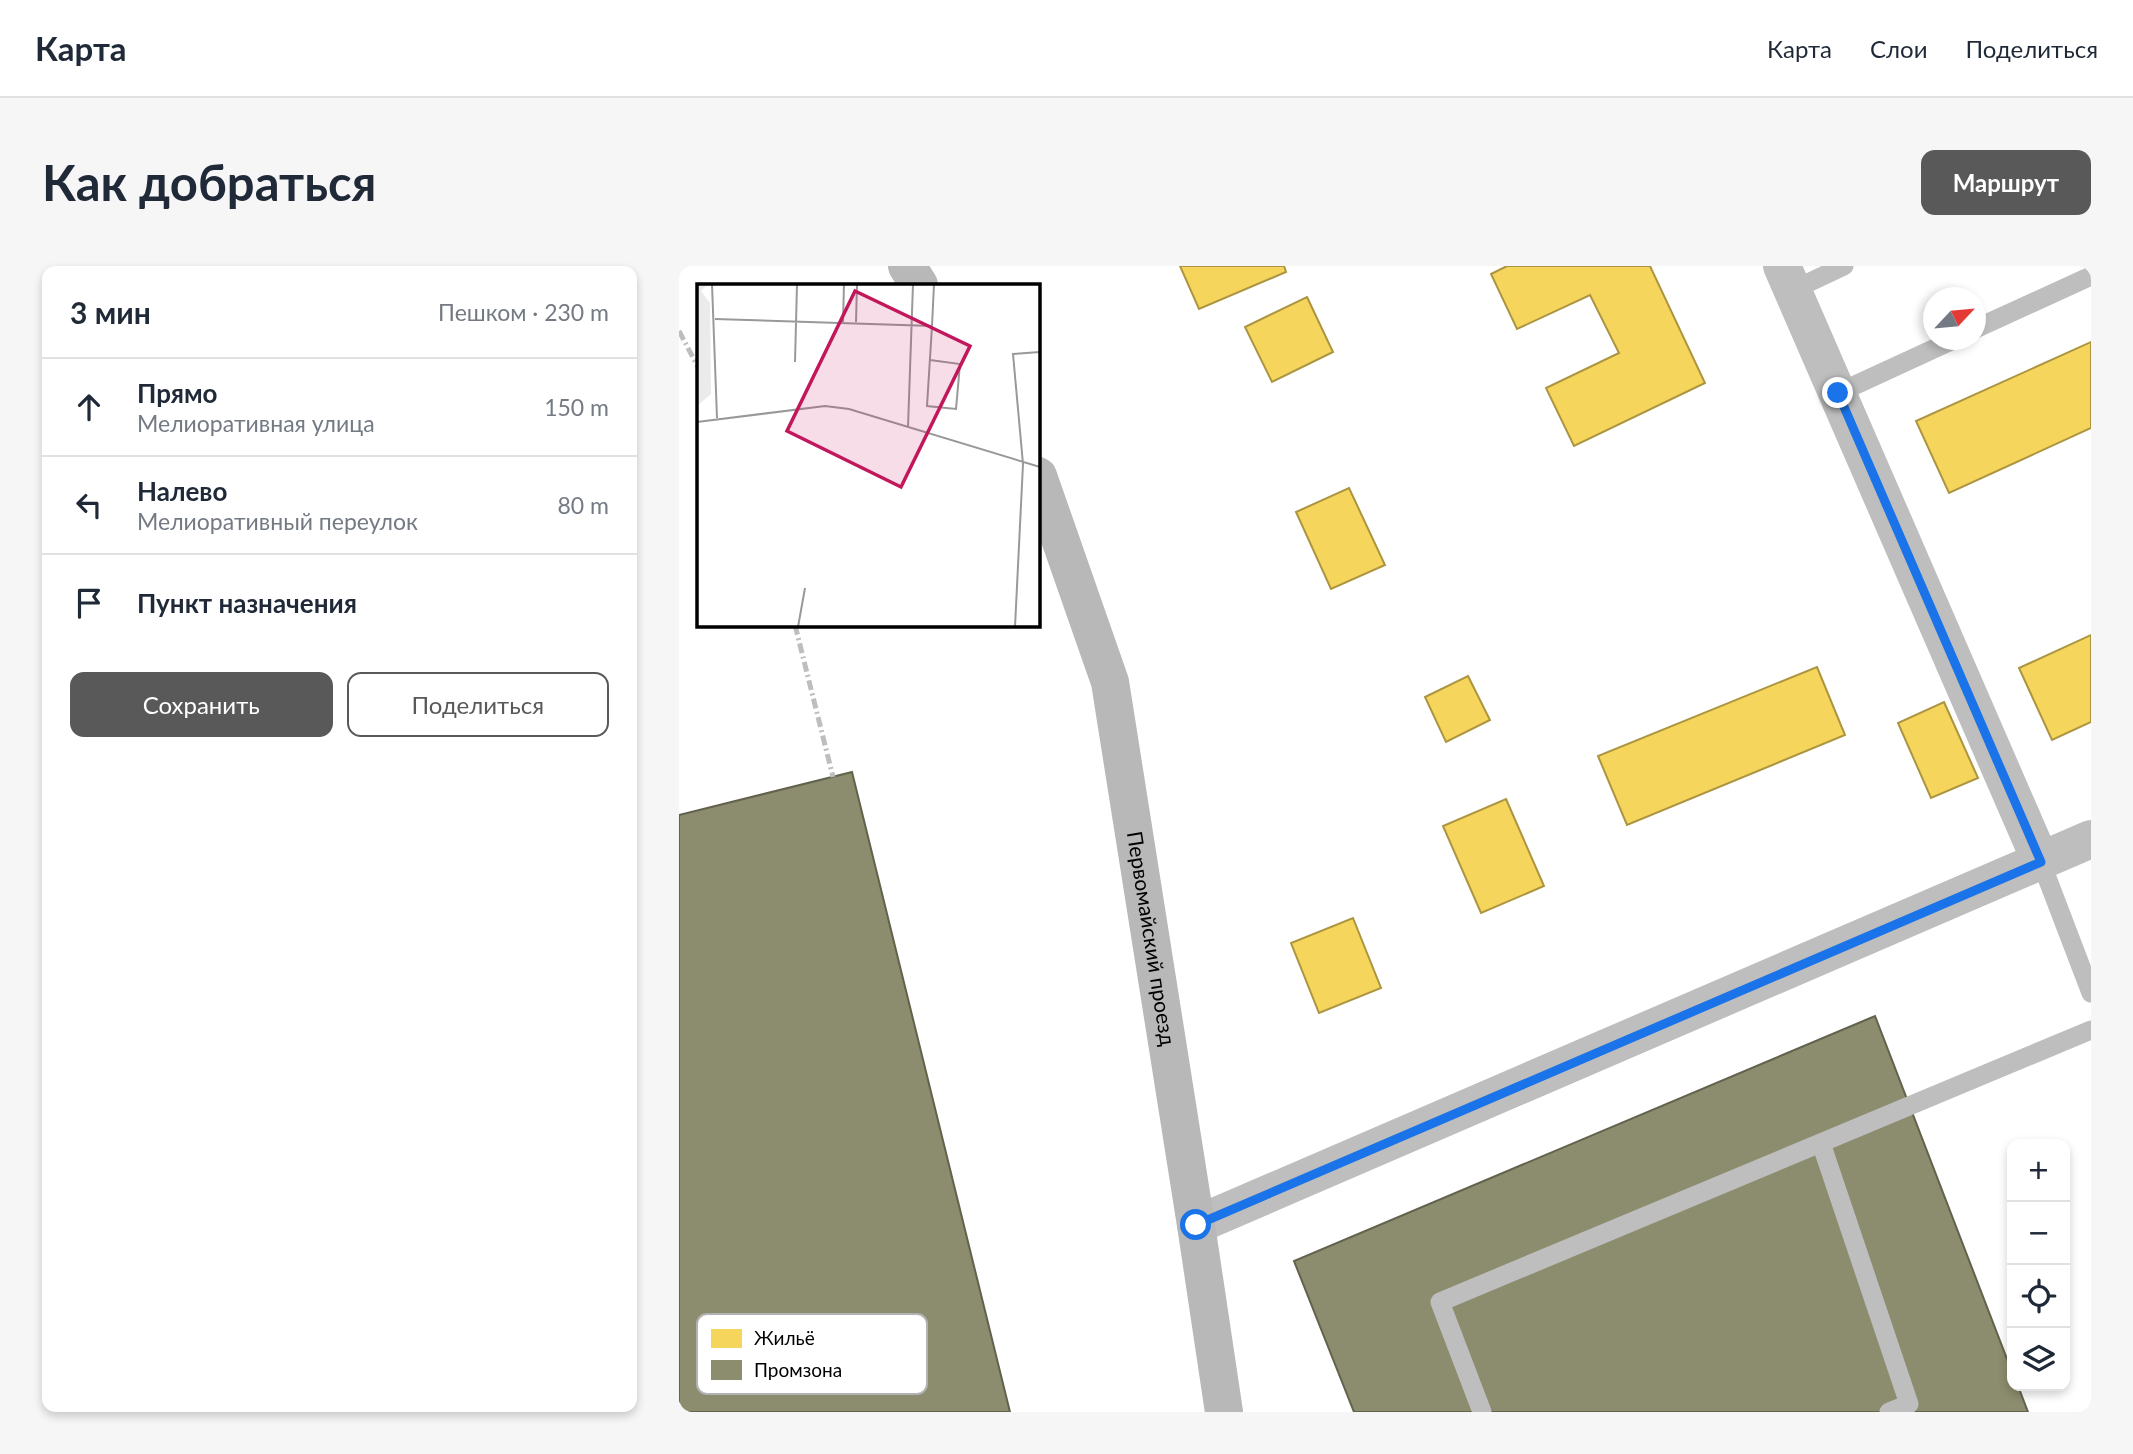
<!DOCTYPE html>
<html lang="ru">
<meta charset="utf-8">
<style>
body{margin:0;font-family:Lato,sans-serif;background:#f6f6f7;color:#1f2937}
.controls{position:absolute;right:21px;bottom:21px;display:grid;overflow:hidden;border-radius:14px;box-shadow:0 4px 10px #0003}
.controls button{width:63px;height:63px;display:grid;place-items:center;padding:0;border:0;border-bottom:2px solid #e0e1e3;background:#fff;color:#1f2937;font:35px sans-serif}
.compass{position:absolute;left:1244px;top:21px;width:63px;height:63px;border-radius:50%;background:#fff;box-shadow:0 4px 10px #0003;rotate:64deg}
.stop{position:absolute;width:21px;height:21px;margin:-16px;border:5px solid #1a73e8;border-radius:50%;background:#fff}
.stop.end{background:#1a73e8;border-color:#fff;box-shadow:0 2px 7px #0008}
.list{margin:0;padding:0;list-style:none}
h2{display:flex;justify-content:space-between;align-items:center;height:91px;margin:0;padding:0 28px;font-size:30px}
h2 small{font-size:23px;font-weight:400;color:#747a83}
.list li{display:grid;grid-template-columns:46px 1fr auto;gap:21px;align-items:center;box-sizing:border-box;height:98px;padding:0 28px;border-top:2px solid #e0e1e3}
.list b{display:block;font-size:26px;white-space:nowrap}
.list p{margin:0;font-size:23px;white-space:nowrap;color:#747a83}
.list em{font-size:23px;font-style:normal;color:#747a83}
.actions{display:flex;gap:14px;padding:21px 28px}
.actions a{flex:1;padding:16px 0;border:2px solid #595959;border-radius:14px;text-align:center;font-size:24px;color:#595959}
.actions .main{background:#595959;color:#fff}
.icon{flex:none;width:38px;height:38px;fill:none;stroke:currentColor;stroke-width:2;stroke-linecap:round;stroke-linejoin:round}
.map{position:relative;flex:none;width:1412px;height:1146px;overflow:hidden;border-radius:14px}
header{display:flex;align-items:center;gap:42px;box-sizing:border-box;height:98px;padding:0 35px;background:#fff;border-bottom:2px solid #e0e1e3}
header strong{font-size:33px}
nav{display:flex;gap:38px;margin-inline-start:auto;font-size:24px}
.intro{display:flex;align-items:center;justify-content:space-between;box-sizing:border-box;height:168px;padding:0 42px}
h1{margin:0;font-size:49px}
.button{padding:18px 32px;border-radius:14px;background:#595959;color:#fff;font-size:24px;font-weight:700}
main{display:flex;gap:42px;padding:0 42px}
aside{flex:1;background:#fff;border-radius:14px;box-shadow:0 4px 10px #0003}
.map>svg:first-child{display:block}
</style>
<header>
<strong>Карта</strong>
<nav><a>Карта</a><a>Слои</a><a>Поделиться</a></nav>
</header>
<div class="intro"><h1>Как добраться</h1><a class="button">Маршрут</a></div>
<main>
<aside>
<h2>3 мин<small>Пешком · 230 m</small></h2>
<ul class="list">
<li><svg class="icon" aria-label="ahead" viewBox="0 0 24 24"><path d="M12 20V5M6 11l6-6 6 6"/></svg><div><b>Прямо</b><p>Мелиоративная улица</p></div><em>150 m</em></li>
<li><svg class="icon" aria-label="left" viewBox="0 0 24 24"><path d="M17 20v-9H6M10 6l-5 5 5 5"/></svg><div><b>Налево</b><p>Мелиоративный переулок</p></div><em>80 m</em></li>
<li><svg class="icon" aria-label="arrive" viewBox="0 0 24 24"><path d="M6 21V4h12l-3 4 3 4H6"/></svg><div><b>Пункт назначения</b></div></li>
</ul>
<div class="actions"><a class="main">Сохранить</a><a>Поделиться</a></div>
</aside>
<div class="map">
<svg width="1412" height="1146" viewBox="0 0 1412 1146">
<rect width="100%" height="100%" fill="#fff"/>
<path fill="#f6d55c" stroke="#ac9540" stroke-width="2" d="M501,0h104l2,6 -87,37z
M828,0h143l55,117 -131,63 -28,-58 73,-35 -29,-58 -73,34 -26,-55z
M628,31l26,55 -61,30 -27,-55z
M1412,76v86l-142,65 -33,-72z
M670,222l36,77 -54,24 -35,-77z
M1412,369v87l-39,18 -33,-72z
M1138,401l28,68 -218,90 -29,-69z
M789,410l22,44 -44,22 -21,-45z
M1265,436l34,76 -47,20 -33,-75z
M827,533l38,87 -63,27 -38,-87z
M674,652l28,70 -62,25 -28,-70z"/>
<path fill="#8c8c6e" stroke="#62624d" stroke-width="2" d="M173,506l158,640h-331v-597z
M1196,750l137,356v14h6l10,26h-674l-60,-151z"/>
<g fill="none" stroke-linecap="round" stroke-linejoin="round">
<path stroke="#bebebe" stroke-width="19" d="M1114,24l51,-24
M1296,63l116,-53
M1159,127l115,-53
M1362,596l50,131
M1142,877l88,261 -20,8
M803,1146l-42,-110 651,-272"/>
<path stroke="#bebebe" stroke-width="38" d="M1103,0l259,596
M517,959l895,-386"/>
<g stroke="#b8b8b8" stroke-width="38">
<path d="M228,0l12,19"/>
<path id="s1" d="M359,210l72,206 86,543 28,187"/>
</g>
<path stroke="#bebebe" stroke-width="5" stroke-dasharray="10 3.5 2 3.5" stroke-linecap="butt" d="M0,65l19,36
M116,359l38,152"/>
</g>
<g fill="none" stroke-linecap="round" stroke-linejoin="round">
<path stroke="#1a73e8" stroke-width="9" d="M517,959l845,-363 -203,-469"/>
</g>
<g text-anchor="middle" stroke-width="7" stroke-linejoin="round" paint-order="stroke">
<g font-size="21" fill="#000" stroke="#fff">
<text dy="7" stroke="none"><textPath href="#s1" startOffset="478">Первомайский проезд</textPath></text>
</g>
</g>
<g transform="translate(18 18)">
<rect width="343" height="343" fill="#fff"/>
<path d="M0,0h11l-7,7 9,12 1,91 -14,12z" fill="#ebebeb"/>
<path fill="none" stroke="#999" stroke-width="2" d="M15,0l5,134M18,35l217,7 -5,80 29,3 4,-45 -30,-4M146,38l1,-38M159,38l1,-38M235,42l2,-42M98,78l2,-78M0,138l128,-16 24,3 191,58M211,143l5,-143M101,343l7,-39M318,343l8,-163 -10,-110 27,-2"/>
<path fill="#c2185b" fill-opacity="0.15" stroke="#c2185b" stroke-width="3.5" d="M158,7l115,55 -69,141 -114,-56z"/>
<rect width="343" height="343" fill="none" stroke="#000" stroke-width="3.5"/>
</g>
<rect x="18" y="1048" width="230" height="80" rx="10" fill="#fff" stroke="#b2b2b2" stroke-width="2"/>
<rect x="32" y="1063" width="31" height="19" fill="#f6d55c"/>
<rect x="32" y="1094" width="31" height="20" fill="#8c8c6e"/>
<g font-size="19" fill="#000">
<text x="75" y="1079">Жильё</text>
<text x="75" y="1111">Промзона</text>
</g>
</svg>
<div class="controls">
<button>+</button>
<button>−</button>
<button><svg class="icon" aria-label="locate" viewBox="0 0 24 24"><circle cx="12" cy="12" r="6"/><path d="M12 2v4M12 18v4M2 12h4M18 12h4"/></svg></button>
<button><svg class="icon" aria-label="layers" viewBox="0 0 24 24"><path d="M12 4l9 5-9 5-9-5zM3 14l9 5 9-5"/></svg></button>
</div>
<svg class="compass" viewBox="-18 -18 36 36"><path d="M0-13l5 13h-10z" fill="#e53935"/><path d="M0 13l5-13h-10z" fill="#747a83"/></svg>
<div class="stop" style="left:517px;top:959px"></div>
<div class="stop end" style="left:1159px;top:127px"></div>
</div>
</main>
